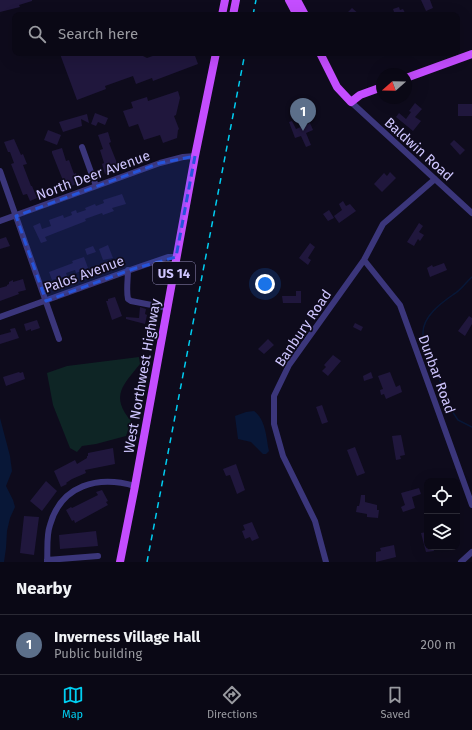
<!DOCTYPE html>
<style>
body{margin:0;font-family:"Fira Sans",sans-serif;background:#181622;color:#f1f3f6}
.controls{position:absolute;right:12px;bottom:12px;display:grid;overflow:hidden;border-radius:8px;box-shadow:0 4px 16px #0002}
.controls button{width:36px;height:36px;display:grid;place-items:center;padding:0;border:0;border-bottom:1px solid #2a2934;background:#0a0815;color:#f1f3f6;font:20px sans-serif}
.compass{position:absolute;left:376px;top:68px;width:36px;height:36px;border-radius:50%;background:#0a0815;box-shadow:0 4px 16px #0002;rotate:250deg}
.you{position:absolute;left:265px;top:284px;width:14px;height:14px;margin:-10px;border:3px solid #fff;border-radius:50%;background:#1a73e8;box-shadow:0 0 0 6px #1a73e833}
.badge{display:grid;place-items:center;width:26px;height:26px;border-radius:50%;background:#00cef1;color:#fff;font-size:13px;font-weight:700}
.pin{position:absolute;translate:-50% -33px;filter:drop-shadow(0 1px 2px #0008)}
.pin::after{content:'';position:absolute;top:21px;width:14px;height:12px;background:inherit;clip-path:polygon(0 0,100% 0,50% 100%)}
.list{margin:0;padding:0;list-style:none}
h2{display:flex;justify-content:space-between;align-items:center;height:52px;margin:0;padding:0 16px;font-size:17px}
h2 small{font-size:13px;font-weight:400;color:#999aa0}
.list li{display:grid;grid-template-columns:26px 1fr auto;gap:12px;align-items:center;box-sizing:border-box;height:60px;padding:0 16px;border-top:1px solid #2a2934}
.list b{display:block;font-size:15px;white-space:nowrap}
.list p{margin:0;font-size:13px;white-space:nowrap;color:#999aa0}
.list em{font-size:13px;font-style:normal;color:#999aa0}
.icon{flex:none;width:22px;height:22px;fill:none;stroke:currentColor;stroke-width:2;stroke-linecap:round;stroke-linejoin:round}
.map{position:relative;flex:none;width:472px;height:562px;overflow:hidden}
.search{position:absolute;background:#0a0815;box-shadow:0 4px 16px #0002;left:12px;right:12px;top:12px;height:44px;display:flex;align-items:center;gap:10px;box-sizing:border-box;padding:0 14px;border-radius:8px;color:#999aa0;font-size:15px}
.sheet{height:112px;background:#0a0815}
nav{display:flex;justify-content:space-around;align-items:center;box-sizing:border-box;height:56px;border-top:1px solid #2a2934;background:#0a0815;font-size:11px;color:#999aa0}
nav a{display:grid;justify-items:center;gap:2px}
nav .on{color:#00cef1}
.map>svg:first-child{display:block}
</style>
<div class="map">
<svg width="472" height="562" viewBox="0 0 472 562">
<rect width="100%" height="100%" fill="#0e0b1c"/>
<path fill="#0e2525" d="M139,357l1,7c-17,21 -30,32 -9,57l-5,15 -30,8 -14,2 -5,6 -7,-4 -17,-43 -6,-32 20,-7z"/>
<path fill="#081737" d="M254,411c12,9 12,26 15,40l-3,3h-3l-12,-12 -13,-3 -3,-23 11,-4z
M0,418l10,38 2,15 -6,15 7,14 2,7 -5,11 -3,13 -1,17 -2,14h-4z"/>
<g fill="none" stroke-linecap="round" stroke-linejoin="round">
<path stroke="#081737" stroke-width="1.5" d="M428,349c-2,-5 -5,-10 -5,-15 -1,-17 18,-31 31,-40 7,-4 12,-12 18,-17
M431,357l2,6
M436,370l11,30
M450,408l8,12 14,7"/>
</g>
<path fill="#20173d" d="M0,0h32v1l-13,4 1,2 -20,5z
M421,0h9l3,8 -7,3z
M399,7l1,3 3,-1 2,4 -10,2 -2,-6z
M352,8l8,7h-15z
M63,53h79l1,3 4,2 14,-5h33l4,11 -45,17 -1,-3 -16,6 -3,-8 -28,10 1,3 -29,11 -17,-46z
M178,91l2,7 -4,17 -2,1 5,13 -1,1 -1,8 -14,5 -3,-8 -16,5 -6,-16 -9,3 -6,-16 10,-3 -2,-6 16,-5 1,4z
M415,103l7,6 -7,8 6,4 -8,10 -17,-14 3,-4 7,6 5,-7 -2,-1z
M458,104h14v12h-14z
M95,113l13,5 -3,7 -7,-3 -2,4 -5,-2z
M87,114l2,9 -8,-4 1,7 -19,6 -4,-10z
M292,121l4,8 14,-6 3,7 -7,3 5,12 -5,2 -5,-11 -6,2 -6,-16z
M48,130l13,5 -4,10 -13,-5z
M108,132l3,10 -2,1 8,20 2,-1 2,6 -16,6 -3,-10 2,-1 -4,-13 3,-1 -5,-14z
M14,139l7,16 2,-1 4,10 -4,1 8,21h1l5,12 -7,3 -3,-7 -4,1 -12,-31 3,-1 -4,-11h-2l-4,-10z
M454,140l11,10 -5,5 -10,-11z
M62,148l4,13 3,-1 5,14 2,-1 3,10 -13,5 -14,-35v-2z
M390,172l6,6 -14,14 -8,-8 10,-11 3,3z
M122,194l4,10 -14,4 2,3 -11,4 -1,-2 -17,6 1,2 -41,16 2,4 -6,2 -8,-17 7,-3 2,6 9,-3 -2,-6 14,-5 1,3 8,-3 -1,-3 5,-2 1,3 9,-3 -1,-2 10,-4 1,2 8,-3 -1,-3z
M343,201l3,5 4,-2 6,7 -17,12 -5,-7 8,-6 -3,-6z
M329,210l5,8 -6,3 -5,-7z
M419,223l4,3 -4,6 5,3 -4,6 -2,-2 -4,7 -7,-4z
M6,237l4,9 -10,3v-10z
M310,243l5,4 -7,11 3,2 -3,5 -9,-7z
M108,245l5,13 -10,2 -4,-11z
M93,246l3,6 -9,3 -2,-6z
M84,257l4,11 -12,5 -1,-3 -9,3 1,3 -15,4 -3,-8 24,-9 -1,-2z
M444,263l3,7 -17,7 -3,-9 5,-3 1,2z
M23,279l3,11 -8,2 1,2 -19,7v-13l7,-2v-1l2,-1v-2l4,-2v2z
M296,291h5v12h-18l-1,-7h14z
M115,297l7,19 -10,4 -6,-19h2v-2z
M140,307l6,2 -1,5 2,1 -2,9 -19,-5v-2l13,1z
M469,316l3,2v6l-7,12 -7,-5z
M37,320l3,8 -9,3v-2l-5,2 -2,-7z
M355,323l8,4 -2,4 -8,-4z
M15,328l4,10 -19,6v-9l11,-3 -1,-3z
M268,339l6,6 -10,9 -6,-5z
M333,355l8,6 -13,15 -6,-5 4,-4 -2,-2z
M19,372l1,1 3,-1 2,7 -19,7 -3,-9z
M371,372l2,6 -9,3 -1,-5z
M390,372l6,15 4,-2 2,7 -16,7 -2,-5 -3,1 -1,-5 3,-1 -5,-13z
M322,405l6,17 -6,2 -6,-17z
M401,435l4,20 -5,1 1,3 -5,1 -4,-24z
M355,447l10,26 -8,3 -10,-26z
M113,448l2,16 -30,6 1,3 -14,6 -6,4 1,1 -6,3 -7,-16 21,-11 2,4 10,-6v-2h1v-3z
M236,464l9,26 -8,4 -7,-19 -4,1 -3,-7z
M46,481l11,10 -15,20 -12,-10z
M419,488l2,6 -9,3 3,11 -12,4 -2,-5 4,-2 -4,-12z
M102,490l6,11 -2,1 2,3 -33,18 -1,-3 -2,1 -6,-11 5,-3 1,1 26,-13 -2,-3z
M361,495h4v7l12,3v5h2l-1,8 -11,-1v-3l-11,-2 1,-6h2l1,-4z
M24,516l15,1 -5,38 -14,-2z
M252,522l7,16 -7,3 -2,-4 -5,2 -3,-8 3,-1 -2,-5z
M96,531l2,15 -38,3 -1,-14z
M427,532v15h6l1,4 -8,1 -5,-19z
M394,545l2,12 -20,5v-10l5,-1 -1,-3z"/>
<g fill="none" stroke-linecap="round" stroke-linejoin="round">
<path stroke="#3b367b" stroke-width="6" d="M351,102l121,111
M82,147l14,39
M0,171l59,168
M0,221l160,-58 23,-6 12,-1
M364,260l36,45 72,200
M128,270c0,10 -2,20 0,29l3,2 36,7
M0,317l133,-48 35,-12h8
M47,560l51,-4
M47,562c1,-12 -1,-26 3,-37 11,-40 48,-50 85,-39
M326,562l-11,-41 -32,-65 -9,-32v-28l15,-31 75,-105 19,-36 52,-45
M461,562l11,-10"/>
<path stroke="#c44dff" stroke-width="8" d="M289,0l8,15
M297,0l8,15
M222,15l3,-15
M233,15l3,-15
M320,53l17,34 14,15 9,-7 22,-8
M406,78l66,-24
M120,562l15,-76 60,-330 21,-103"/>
<path stroke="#00cef1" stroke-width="1.5" stroke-dasharray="6 5" stroke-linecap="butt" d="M253,15l3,-15
M147,562l98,-509"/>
</g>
<path fill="#2654da" fill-opacity="0.2" stroke="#2654da" stroke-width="3" stroke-dasharray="8 5" stroke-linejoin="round" d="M195,156l-19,101 -43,12 -87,32 -30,-85 144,-53z"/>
<g text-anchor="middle" stroke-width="3.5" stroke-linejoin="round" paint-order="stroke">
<rect fill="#0e0b1c" stroke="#958ebb" stroke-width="1" x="153" y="262" width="42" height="22" rx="3"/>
<g font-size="13" font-weight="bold" fill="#cfc6ff">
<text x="174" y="278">US 14</text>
</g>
<g font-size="14" fill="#cfc6ff" stroke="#0e0b1c">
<text transform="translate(419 149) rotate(42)" y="5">Baldwin Road</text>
<text transform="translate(93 175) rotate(-20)" y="5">North Deer Avenue</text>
<text transform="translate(84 274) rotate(-20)" y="5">Palos Avenue</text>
<text transform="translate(303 328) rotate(-56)" y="5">Banbury Road</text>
<text transform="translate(437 374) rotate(70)" y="5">Dunbar Road</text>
<text transform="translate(142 376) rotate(-80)" y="5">West Northwest Highway</text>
</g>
</g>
</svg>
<div class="controls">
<button><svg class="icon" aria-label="locate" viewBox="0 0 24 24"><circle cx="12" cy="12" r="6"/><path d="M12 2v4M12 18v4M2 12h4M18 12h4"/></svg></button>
<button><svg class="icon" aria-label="layers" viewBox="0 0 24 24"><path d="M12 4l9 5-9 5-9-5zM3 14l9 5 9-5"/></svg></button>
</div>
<svg class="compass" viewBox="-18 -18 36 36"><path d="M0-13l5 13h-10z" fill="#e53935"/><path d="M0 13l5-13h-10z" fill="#999aa0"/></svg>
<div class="you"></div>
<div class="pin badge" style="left:303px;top:131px;background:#5c6f8a">1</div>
<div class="search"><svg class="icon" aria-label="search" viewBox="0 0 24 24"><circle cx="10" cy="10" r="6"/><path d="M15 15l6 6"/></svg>Search here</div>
</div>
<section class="sheet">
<h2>Nearby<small></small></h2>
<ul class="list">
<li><span class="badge" style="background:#5c6f8a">1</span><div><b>Inverness Village Hall</b><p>Public building</p></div><em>200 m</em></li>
</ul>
</section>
<nav>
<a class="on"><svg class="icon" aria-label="map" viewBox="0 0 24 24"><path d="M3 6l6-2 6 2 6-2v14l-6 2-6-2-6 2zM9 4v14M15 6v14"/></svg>Map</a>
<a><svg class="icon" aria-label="directions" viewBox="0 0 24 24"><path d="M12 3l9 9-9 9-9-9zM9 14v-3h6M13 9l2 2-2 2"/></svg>Directions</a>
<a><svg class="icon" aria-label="saved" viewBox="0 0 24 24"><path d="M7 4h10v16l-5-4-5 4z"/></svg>Saved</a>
</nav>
